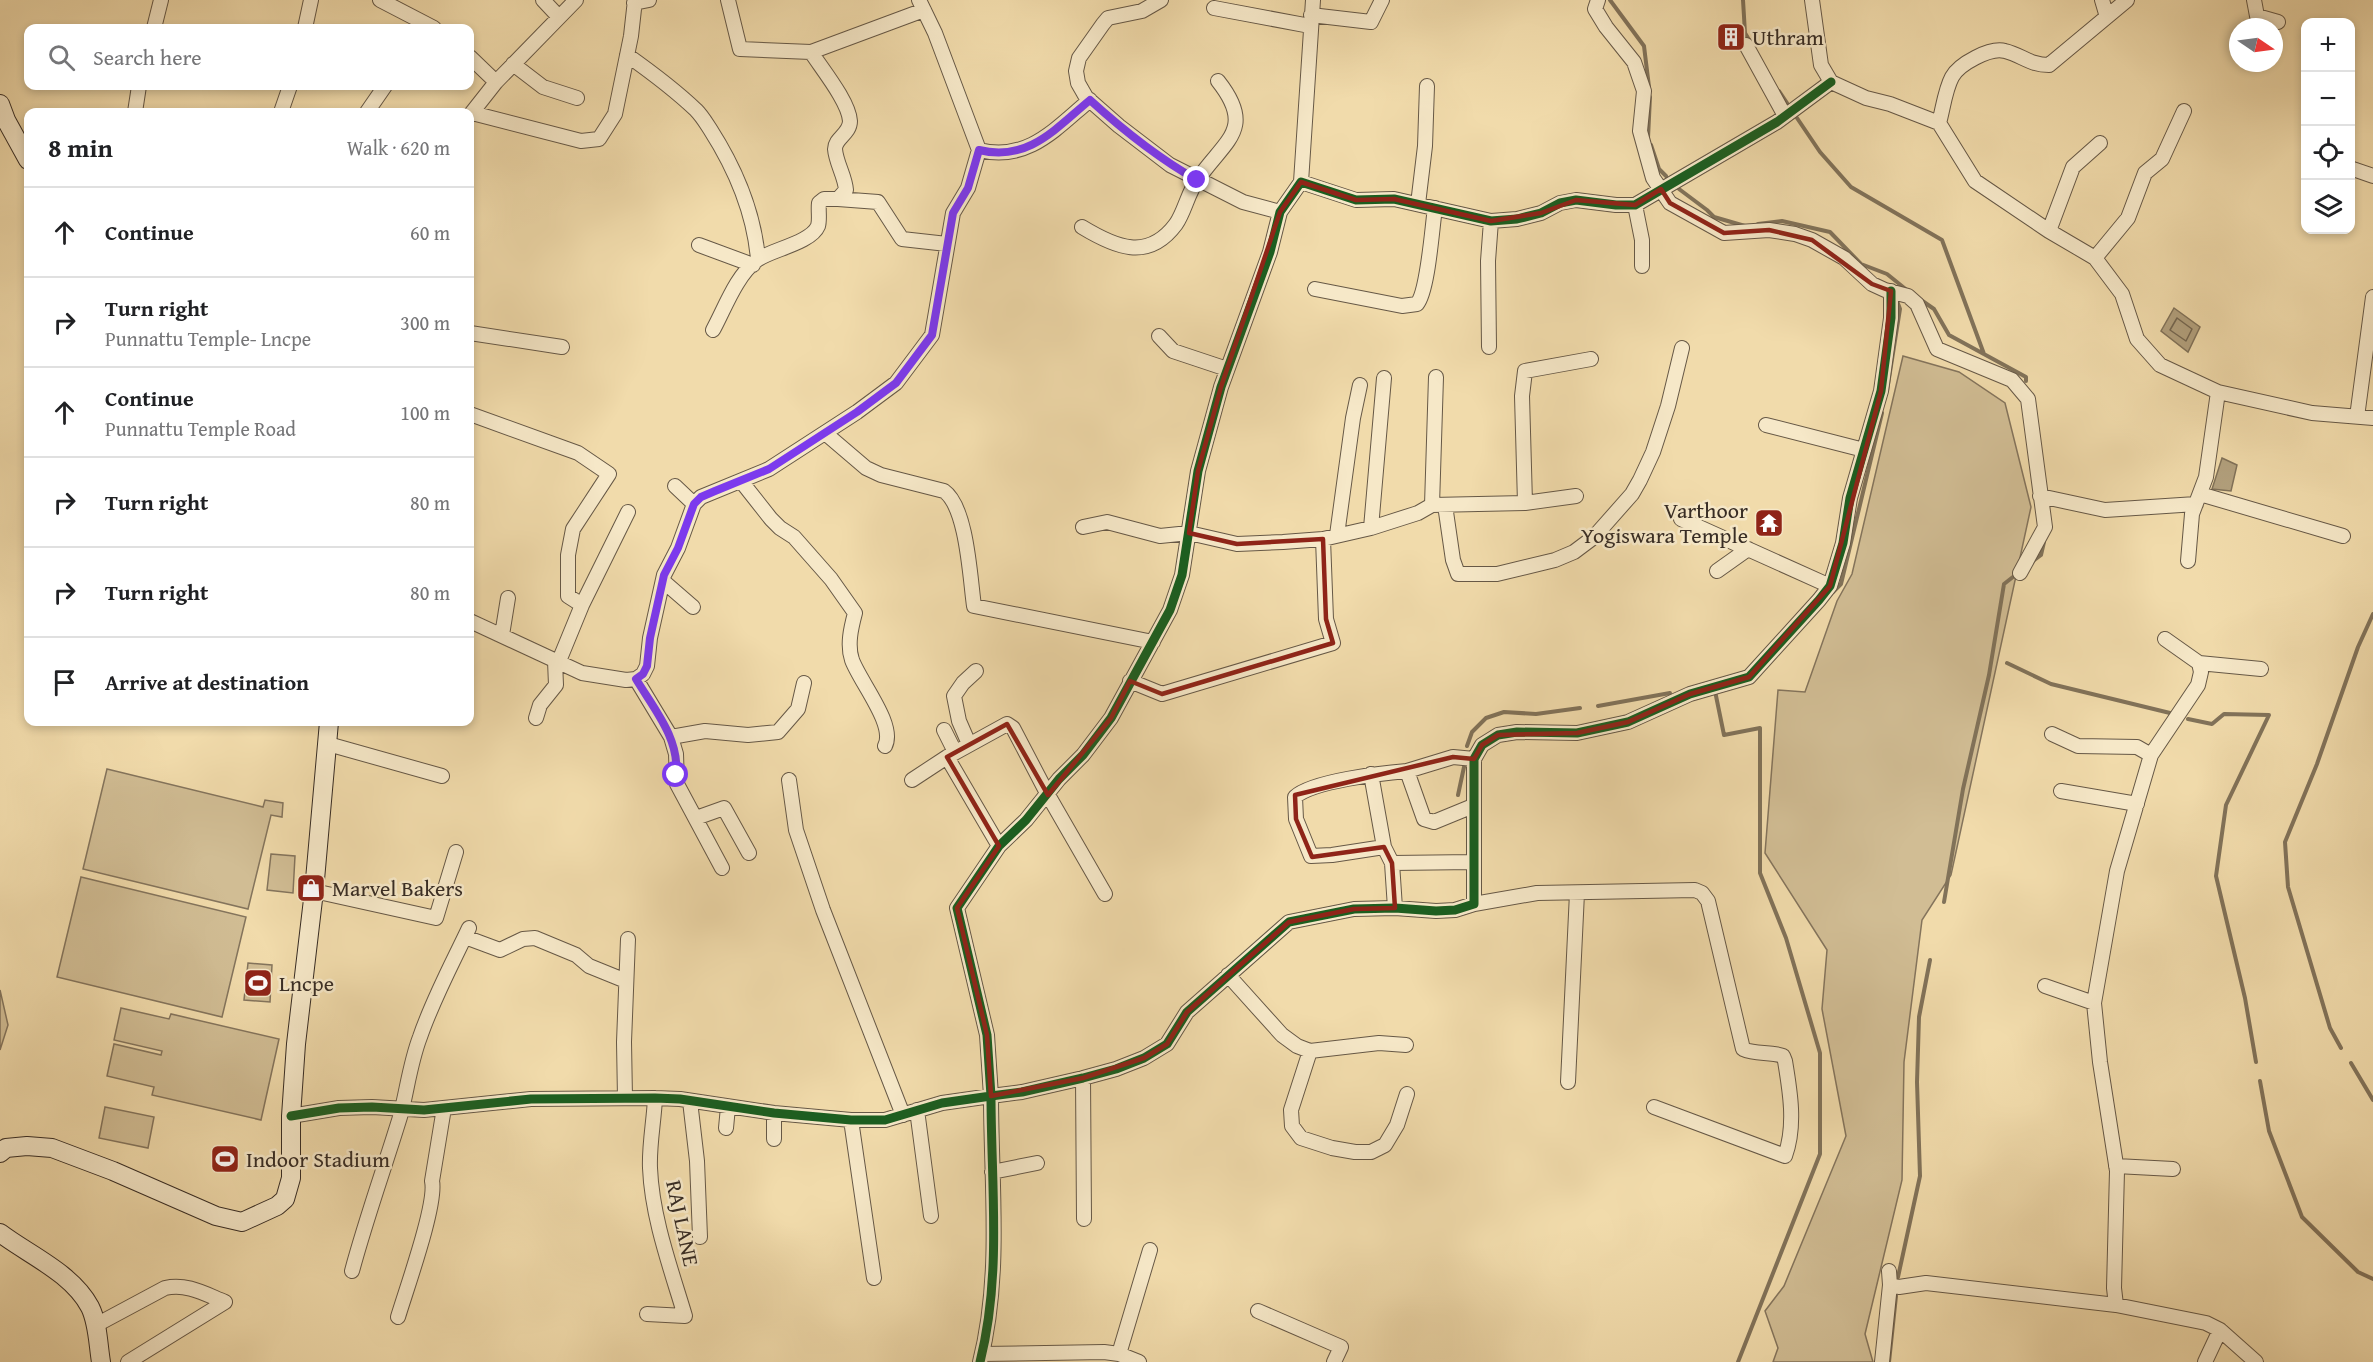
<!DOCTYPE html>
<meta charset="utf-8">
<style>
body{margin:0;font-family:"Gentium Book Plus",serif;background:#f6f6f6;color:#202124}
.controls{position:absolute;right:18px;top:18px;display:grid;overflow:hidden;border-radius:12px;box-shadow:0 3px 9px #0003}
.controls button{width:54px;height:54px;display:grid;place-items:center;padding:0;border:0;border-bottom:2px solid #e0e0e0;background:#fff;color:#202124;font:30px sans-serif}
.compass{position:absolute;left:2229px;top:18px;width:54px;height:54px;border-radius:50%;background:#fff;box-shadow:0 3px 9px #0003;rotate:103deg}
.stop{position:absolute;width:18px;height:18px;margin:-14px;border:4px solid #7c3aed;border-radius:50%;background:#fff}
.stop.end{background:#7c3aed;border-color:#fff;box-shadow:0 2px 6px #0008}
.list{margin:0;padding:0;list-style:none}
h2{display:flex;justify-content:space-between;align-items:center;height:78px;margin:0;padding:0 24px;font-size:26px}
h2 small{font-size:20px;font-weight:400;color:#757577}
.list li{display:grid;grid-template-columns:39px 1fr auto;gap:18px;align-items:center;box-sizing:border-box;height:90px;padding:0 24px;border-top:2px solid #e0e0e0}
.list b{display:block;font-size:22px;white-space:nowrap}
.list p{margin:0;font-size:20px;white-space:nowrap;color:#757577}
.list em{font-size:20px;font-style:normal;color:#757577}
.icon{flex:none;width:33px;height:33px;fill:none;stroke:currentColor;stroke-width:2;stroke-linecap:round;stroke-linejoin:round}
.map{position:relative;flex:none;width:2373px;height:1362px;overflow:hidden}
.search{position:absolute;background:#fff;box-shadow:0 3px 9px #0003;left:24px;top:24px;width:450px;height:66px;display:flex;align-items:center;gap:15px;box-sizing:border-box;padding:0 21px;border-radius:12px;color:#757577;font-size:22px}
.panel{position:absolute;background:#fff;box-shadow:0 3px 9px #0003;left:24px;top:108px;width:450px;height:618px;border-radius:12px}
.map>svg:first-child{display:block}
</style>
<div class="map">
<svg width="2373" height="1362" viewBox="0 0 2373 1362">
<rect width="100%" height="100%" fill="#f1dbab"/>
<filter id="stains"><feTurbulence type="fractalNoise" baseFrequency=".00333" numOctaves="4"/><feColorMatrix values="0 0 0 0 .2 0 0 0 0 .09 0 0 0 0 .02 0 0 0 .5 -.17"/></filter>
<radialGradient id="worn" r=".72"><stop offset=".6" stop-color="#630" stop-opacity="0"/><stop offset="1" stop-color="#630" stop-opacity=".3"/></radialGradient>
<path fill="#d1bd94" stroke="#84745c" stroke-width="1.5" d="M1903,356l56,16 46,31 26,104 -80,368 -29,45 -18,142 -2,118 -37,154 8,28h-100l5,-14 -13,-37 19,-25 62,-150 -24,-127 5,-59 -62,-97 13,-163 27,2 32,-91 15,-27z
M107,769l156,38 2,-7 18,3 -1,14 -11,-2 -23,94 -165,-40z
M271,854l24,2 -2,37 -26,-3z
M81,877l165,40 -24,100 -165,-40z
M248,963l24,2 -2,37 -26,-2z
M0,990l8,35 -8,25z
M121,1008l48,11 2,-5 108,25 -18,81 -109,-25 2,-8 -47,-11 7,-32 47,11 1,-4 -48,-11z
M105,1107l49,10 -6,31 -49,-10z"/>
<path fill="#b2a07d" stroke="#817259" stroke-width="1.5" d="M2174,308l26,19 -12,25 -27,-21z
M2222,458l15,7 -6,26 -19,-2z"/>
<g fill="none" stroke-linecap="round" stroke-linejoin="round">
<path stroke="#746650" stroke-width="1.5" d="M2177,318l15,11 -6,12 -16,-11z"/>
<path stroke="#817259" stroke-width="4" d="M1610,0l34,46 5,41
M1743,0l2,33 6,10
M1779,91l8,12
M1797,118l23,34 31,35 91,53 42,114
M1648,138l2,-41
M1651,145l8,24 7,7
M1679,189l28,21 7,7 31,9
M1758,224l24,-3 48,11 31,32 26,10 21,17
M1921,300l13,9 15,26 77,42v4
M1887,391l13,-82 -3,-8
M2033,561l8,-6 3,-13
M1833,592l8,-8 41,-171
M2007,663l44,21 119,29
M1718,690l-3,1 9,44 36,-7v145l26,65 34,115v101l-82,208
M1598,706l72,-13
M2188,719l24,5 12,-10 45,1 -43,90 -10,71 29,122 11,64
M1467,746l5,-14 14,-14 18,-6 32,2 44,-6
M1458,795l6,-28
M1944,902l19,-113 26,-114 15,-91 14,-11
M2341,1048l-11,-20 -42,-141 -3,-45 32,-78 41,-117 15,-33
M2351,1063l22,37
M2260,1081l9,50 33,86 56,55 15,7
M1898,1277l22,-101 -3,-94 2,-65 11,-57
M1889,1362l7,-66"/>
<g stroke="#665846" stroke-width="16">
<path id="street" d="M380,0l54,28
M543,0l15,16
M728,0l12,49 71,3 113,-42
M1161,0l-19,11 -34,7 -5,6 -24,34 -3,13 2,12 8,14 33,29 51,39 73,37 37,10
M1598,0l-3,9 11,18 28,35 10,29 -4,40 13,47 17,25 54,30 45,-3 26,4 17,6 32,18 28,26 13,6 23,6 9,8 20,45 75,31 16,19 17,128 -25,46
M1812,0l9,65 10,17 35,16 24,6 49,19 36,58 74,50 46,27 27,36 15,45 23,26 58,27 94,21 61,5
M2102,0l5,17
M2254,0l3,16 21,6
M634,3l15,-3
M1214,8l96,18
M1311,15l60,7 11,-22
M154,28l7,-28
M305,28l6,-28
M1746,45l39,71
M627,55c24,17 48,35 69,55 6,6 10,13 14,19 25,39 44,84 48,130
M470,57l26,25
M513,64l30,23 34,11
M135,112l4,-26
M281,112l9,-26
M367,112l18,-26
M472,113l109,28 18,-2 16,-25 16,-78 4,-36
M470,115l26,-33 80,-82
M1939,123c4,-14 6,-33 13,-46 7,-13 38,-30 53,-26 17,4 24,14 44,14l78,-65
M979,150c49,12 76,-21 111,-50
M2350,168l23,8
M1301,182l12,-182
M838,199l40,3 24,37 45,5
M1418,204l7,-58 2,-60
M1635,205l7,35v26
M1082,227c33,20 66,35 94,-3 9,-13 12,-32 22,-45 27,-39 58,-50 20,-98
M2049,231l24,-64 27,-24
M699,245l54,20
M2095,258l33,-40 17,-45 17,-14 22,-48
M1315,289l87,17 15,-2c11,-13 15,-76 18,-96
M713,330c12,-22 23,-54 44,-70 13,-10 54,-17 61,-34 2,-6 0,-16 1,-23l5,-4h14l8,-9c-1,-14 -10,-27 -11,-41 0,-11 15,-15 15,-28 -1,-19 -28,-52 -39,-69
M470,333l92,14
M1159,336l14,15 54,18
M1489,347l-1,-86 3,-40
M470,414l108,39 31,21 -36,55 -5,26v41l14,9
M2357,417l16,-120
M1766,425l98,25
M825,433l41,35 15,7 63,16c23,16 26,87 30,115l179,36
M741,481l30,38 9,9 14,9 37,42 24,34c-4,15 -8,32 -3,47 8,22 44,65 33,86
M675,486l19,18
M2200,494l143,42
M2040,496l65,14 91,-6
M1525,503l-3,-107 3,-25 66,-12
M1432,505l4,-128
M1445,505l8,55 5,14h39l58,-14 19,-8 20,-15 38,-43 8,-14 13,-28 15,-46 14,-58
M1681,519l149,67
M1083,527l24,-5 53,14 29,-3 48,11 46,-2 40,-3 48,-11 47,-15 14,-8 93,-2 51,-7
M1371,528l13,-150
M1337,535l16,-117 7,-33
M2188,561l4,-47 14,-37 12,-85
M1717,571l31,-22
M663,581l30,26
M470,621l112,52 44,7 10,-1 7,-5 4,-8 3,-28 14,-63 14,-27 16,-44 7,-7 68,-28 88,-57 39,-29 36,-48 21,-122 15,-25 11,-38 -44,-117 -16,-33
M502,635l6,-37
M559,661l23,-56 46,-93
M2199,663l62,6
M636,679l35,58 5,17 1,30 45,84
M1130,681l32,13 171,-51 -7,-24 -3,-80
M536,718l4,-13 16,-20 -1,-24
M944,730l11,22
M2052,734l26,12 59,1 14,8
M671,737l34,-6 43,4 30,-3 20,-23 6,-26
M328,744l114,32
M969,744l-10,-23 -5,-25 9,-13 13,-12
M947,757l52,89
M1407,771l46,-14 21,2
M1371,774l13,73 8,16 3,45
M789,780l7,50 27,80 80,205
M912,780l35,-23 60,-33 6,4 35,67 57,99
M2061,791l76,13
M696,818l28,-10 25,45
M1384,847l-52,8 -21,1 -15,-37 -1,-22c17,-16 88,-24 112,-26l17,48 10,3 39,-16
M1392,863l82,-1
M314,891l122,27 20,-66
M1474,904l63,-11 158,-3 7,3 6,8 35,148c13,6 27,2 40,7l2,5c5,30 11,65 0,95l-131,-49
M465,937l35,13 23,-11 12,-1 41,17 13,11 37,15
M1228,975l54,60 15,11 13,5 69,-8 27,2
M2045,986l49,17
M1310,1051l-19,59 1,16 9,12 31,10 23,4h16l14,-7 12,-20 10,-31
M1083,1078l1,141
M1568,1082l9,-189
M625,1098l-1,-56 4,-103
M690,1101l7,60 3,76
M917,1110l14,106
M774,1113v26
M291,1116l48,-8 33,-1 52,3 107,-11 124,-1 25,1 94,14 77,7h34l57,-17 49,-7 -4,-61 -30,-127 42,-62 27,-26 33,-41 24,-24 28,-37 59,-108 12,-35 16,-104 23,-84 49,-135 10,-40 21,-30 55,18 38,-1 97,22 26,-2 24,-6 19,-10 16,-3 40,5h19l142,-83 54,-40
M851,1120l23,158
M726,1128l2,-21
M2116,1166l57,3
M992,1172l45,-9
M352,1271c14,-52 32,-102 48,-154 7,-26 10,-54 20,-80 13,-38 32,-73 49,-109
M1889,1271l1,14 9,2 27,-4 190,22 90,18 14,7 36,32
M2116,1305l-2,-17 3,-117 -17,-109 -6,-59 23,-132 34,-116 47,-70 3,-13 -2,-9 -34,-24
M1258,1311l83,36 -7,15
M647,1314l38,2c-14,-47 -33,-98 -35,-148 -1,-23 4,-47 5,-70
M398,1317c8,-27 39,-113 34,-136l12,-73
M96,1325l69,-37c22,-5 40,6 60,14
M982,1354l122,-2 15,2 20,8
M1119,1354l31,-104
M128,1362l97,-60
M980,1362c22,-87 11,-178 11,-266l31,-4 61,-14 33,-9 28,-11 23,-14 20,-32 102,-90 65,-13 41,-1 41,3 19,-1 19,-6v-145l8,-14 16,-10 19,-3 60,1 51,-11 62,-28 59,-17 70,-77 11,-14 13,-43 7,-45 31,-107 10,-73v-27
M1882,1362l8,-77
M2205,1362l15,-32"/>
</g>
<g stroke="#372c24" stroke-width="20">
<path id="secondary" d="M0,104l6,16 22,40
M0,1153l6,-5 21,-2 25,2 61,23 103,45 26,6 35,-16 8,-7 6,-21v-62l5,-72 18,-153 15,-169
M0,1233c29,22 72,40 90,74 8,16 8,37 11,55"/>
</g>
<use href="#street" stroke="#f6e8c8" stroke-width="14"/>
<use href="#secondary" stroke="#f6e8c8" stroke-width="18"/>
<g stroke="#f6e8c8" stroke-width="13">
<path id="cycleway" d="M291,1116l48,-8 33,-1 52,3 107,-11 124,-1 25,1 94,14 77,7h34l57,-17 49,-7 -4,-61 -30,-127 42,-62 27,-26 33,-41 24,-24 28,-37 59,-108 12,-35 16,-104 23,-84 49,-135 10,-40 21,-30 55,18 38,-1 97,22 26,-2 24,-6 19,-10 16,-3 40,5h19l142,-83 54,-40
M980,1362c22,-87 11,-178 11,-266l31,-4 61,-14 33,-9 28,-11 23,-14 20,-32 102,-90 65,-13 41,-1 41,3 19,-1 19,-6v-145l8,-14 16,-10 19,-3 60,1 51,-11 62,-28 59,-17 70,-77 11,-14 13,-43 7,-45 31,-107 10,-73v-27"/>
</g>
<use href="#cycleway" stroke="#1b5e20" stroke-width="9"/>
</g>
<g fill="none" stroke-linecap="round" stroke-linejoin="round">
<path stroke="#7c3aed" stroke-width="8" d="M676,775c4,-36 -22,-66 -40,-96l7,-5 4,-8 3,-28 14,-63 14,-27 16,-44 7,-7 14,-6 54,-22 88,-57 39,-29 36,-48 21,-122 15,-25 11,-38c49,12 76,-21 111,-50 33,30 68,58 107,80"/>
</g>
<path fill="none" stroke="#8f2418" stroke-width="4.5" stroke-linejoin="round" d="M1301,182l55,18 38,-1 97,22 50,-8 35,-13 59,5 26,-16 9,14 54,30 45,-3 43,10 60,44 19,7 -10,100 -51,195 -81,91 -59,17 -62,28 -51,11 -79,2 -16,10 -8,14 -21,-2 -158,38 1,24 16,38 72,-10 8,16 3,45 -41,1 -65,13 -102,90 -20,32 -23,14 -61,20 -92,18 -4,-61 -30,-127 42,-62 -52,-89 60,-33 41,71 63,-77 19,-37 32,13 171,-51 -7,-24 -3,-80 -86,5 -48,-11 9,-62 23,-84 59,-175z"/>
<defs>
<g id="building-square" transform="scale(1.5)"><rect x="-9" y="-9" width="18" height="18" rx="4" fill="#8f2418" stroke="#f6e8c8"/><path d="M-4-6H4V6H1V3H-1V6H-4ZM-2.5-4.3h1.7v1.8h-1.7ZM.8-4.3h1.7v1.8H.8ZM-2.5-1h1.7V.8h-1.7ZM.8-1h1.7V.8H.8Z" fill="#fff"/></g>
<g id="temple-square" transform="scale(1.5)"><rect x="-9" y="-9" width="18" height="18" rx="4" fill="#8f2418" stroke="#f6e8c8"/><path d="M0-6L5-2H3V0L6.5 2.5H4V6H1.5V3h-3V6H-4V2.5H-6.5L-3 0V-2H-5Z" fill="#fff"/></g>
<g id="shop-square" transform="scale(1.5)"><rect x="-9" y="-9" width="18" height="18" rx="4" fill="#8f2418" stroke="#f6e8c8"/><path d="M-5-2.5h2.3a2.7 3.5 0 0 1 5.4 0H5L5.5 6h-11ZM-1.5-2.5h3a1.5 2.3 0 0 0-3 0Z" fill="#fff"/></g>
<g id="stadium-square" transform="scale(1.5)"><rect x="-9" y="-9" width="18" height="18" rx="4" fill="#8f2418" stroke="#f6e8c8"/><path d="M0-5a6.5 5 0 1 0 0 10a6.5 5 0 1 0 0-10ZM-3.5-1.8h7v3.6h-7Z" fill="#fff"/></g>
</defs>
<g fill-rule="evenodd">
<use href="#building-square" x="1731" y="37"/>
<use href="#temple-square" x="1769" y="523"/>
<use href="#shop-square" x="311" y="888"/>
<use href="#stadium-square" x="258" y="983"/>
<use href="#stadium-square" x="225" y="1159"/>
</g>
<g text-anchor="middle" stroke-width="5" stroke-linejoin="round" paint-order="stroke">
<g font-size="22" fill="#372c24" stroke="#f6e8c8" text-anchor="start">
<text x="1752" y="45">Uthram</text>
<text x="1748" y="518" text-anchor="end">Varthoor<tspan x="1748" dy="25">Yogiswara Temple</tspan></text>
<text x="332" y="896">Marvel Bakers</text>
<text x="279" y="991">Lncpe</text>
<text x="246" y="1167">Indoor Stadium</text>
</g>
<g font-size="22" fill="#372c24" stroke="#f6e8c8">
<text transform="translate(683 1223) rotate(78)" y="8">RAJ LANE</text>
</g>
</g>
<rect width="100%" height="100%" filter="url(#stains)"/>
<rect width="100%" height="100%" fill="url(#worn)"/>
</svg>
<div class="controls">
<button>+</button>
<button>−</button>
<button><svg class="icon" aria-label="locate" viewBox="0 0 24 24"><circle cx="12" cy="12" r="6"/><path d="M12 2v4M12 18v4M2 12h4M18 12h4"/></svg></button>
<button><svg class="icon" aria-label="layers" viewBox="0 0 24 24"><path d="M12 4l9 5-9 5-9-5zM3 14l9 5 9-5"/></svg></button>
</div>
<svg class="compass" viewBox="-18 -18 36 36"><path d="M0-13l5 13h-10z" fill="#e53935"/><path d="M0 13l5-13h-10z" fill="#757577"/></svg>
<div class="stop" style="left:676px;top:775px"></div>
<div class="stop end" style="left:1197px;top:180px"></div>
<div class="search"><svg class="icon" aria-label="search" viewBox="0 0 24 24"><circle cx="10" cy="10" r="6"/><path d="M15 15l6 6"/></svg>Search here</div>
<section class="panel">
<h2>8 min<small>Walk · 620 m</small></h2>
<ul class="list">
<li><svg class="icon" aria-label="ahead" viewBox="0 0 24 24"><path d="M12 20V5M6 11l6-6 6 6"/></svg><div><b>Continue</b></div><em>60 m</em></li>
<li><svg class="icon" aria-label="right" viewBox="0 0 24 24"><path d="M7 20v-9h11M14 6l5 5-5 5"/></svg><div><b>Turn right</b><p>Punnattu Temple- Lncpe</p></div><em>300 m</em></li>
<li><svg class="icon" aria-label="ahead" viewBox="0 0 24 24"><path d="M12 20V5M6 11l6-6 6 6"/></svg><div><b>Continue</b><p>Punnattu Temple Road</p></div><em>100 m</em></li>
<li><svg class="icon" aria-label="right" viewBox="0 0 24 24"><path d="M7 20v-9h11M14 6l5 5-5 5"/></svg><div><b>Turn right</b></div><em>80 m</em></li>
<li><svg class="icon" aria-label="right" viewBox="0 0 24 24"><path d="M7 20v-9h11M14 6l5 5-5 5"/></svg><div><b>Turn right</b></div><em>80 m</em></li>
<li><svg class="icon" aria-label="arrive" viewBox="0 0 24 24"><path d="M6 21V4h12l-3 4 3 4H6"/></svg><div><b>Arrive at destination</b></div></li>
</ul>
</section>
</div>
